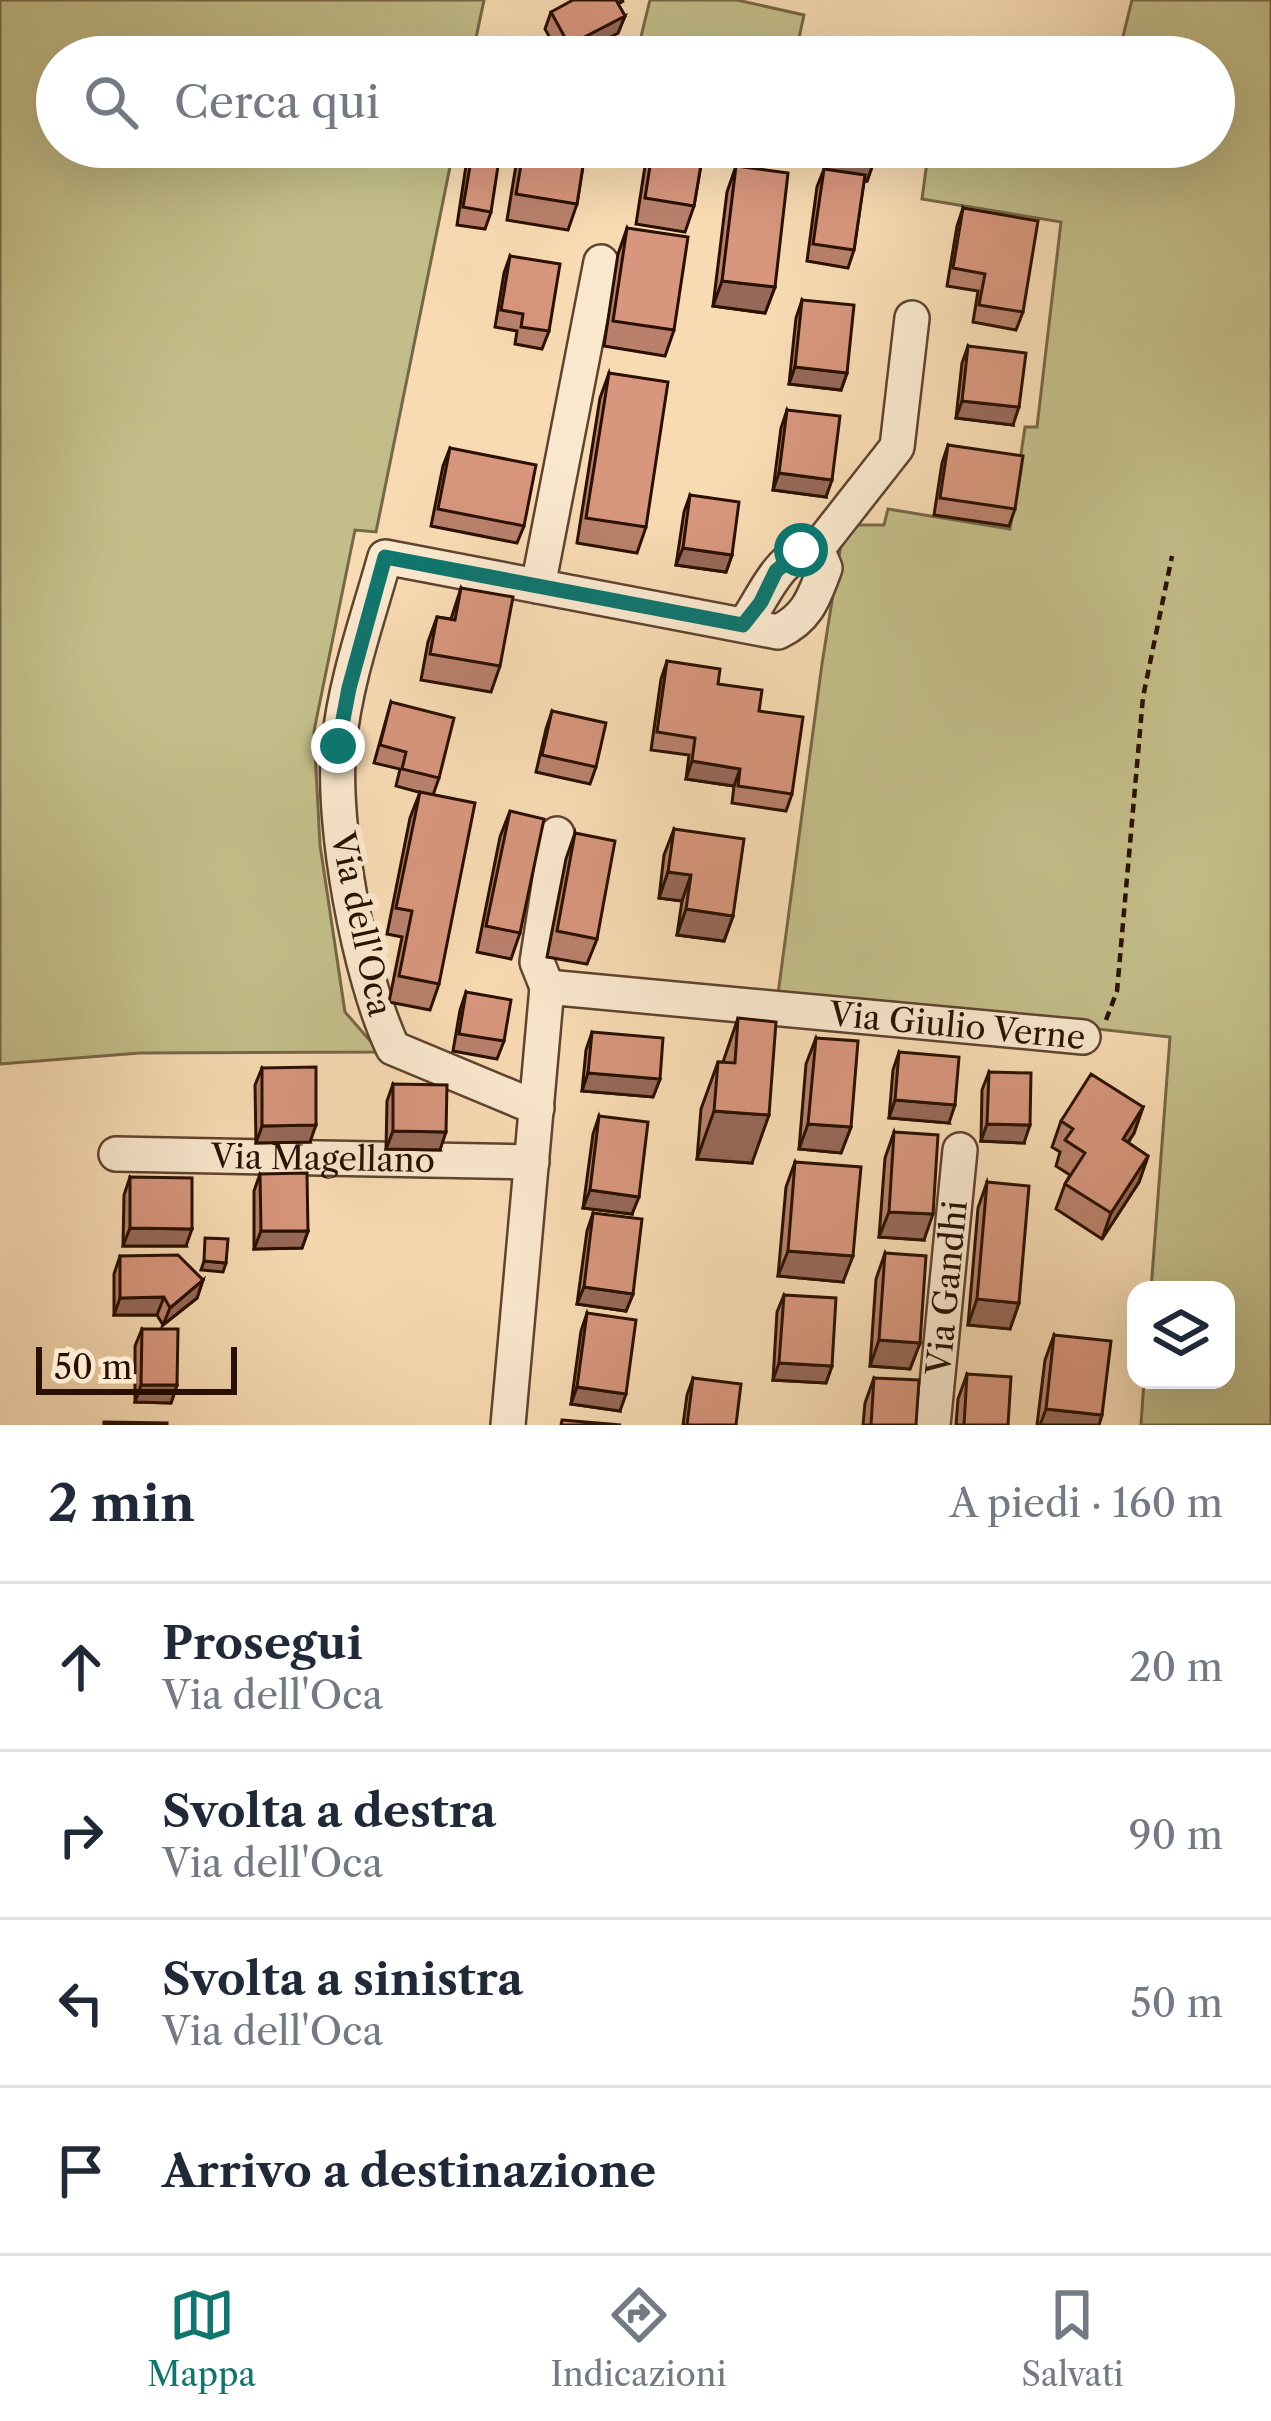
<!DOCTYPE html>
<html lang="it">
<meta charset="utf-8">
<style>
body{margin:0;font-family:"Libre Caslon Text",serif;background:#f2f2f3;color:#1f2937}
.controls{position:absolute;right:36px;bottom:36px;display:grid;overflow:hidden;border-radius:24px;box-shadow:0 12px 48px #0002}
.controls button{width:108px;height:108px;display:grid;place-items:center;padding:0;border:0;border-bottom:3px solid #e0e1e3;background:#fff;color:#1f2937;font:60px sans-serif}
.scale{position:absolute;left:36px;bottom:30px;width:201px;box-sizing:border-box;padding-left:12px;border:6px solid #2a1003;border-top:0;font-size:33px;line-height:42px;white-space:nowrap;color:#2a1003;-webkit-text-stroke:9px #fae8ce;paint-order:stroke}
.stop{position:absolute;width:36px;height:36px;margin:-27px;border:9px solid #0f766e;border-radius:50%;background:#fff}
.stop.end{background:#0f766e;border-color:#fff;box-shadow:0 3px 12px #0008}
.list{margin:0;padding:0;list-style:none}
h2{display:flex;justify-content:space-between;align-items:center;height:156px;margin:0;padding:0 48px;font-size:51px}
h2 small{font-size:39px;font-weight:400;color:#747a83}
.list li{display:grid;grid-template-columns:78px 1fr auto;gap:36px;align-items:center;box-sizing:border-box;height:168px;padding:0 48px;border-top:3px solid #e0e1e3}
.list b{display:block;font-size:45px;white-space:nowrap}
.list p{margin:0;font-size:39px;white-space:nowrap;color:#747a83}
.list em{font-size:39px;font-style:normal;color:#747a83}
.icon{flex:none;width:66px;height:66px;fill:none;stroke:currentColor;stroke-width:2;stroke-linecap:round;stroke-linejoin:round}
.map{position:relative;flex:none;width:1271px;height:1425px;overflow:hidden}
.search{position:absolute;background:#fff;box-shadow:0 12px 48px #0002;left:36px;right:36px;top:36px;height:132px;display:flex;align-items:center;gap:30px;box-sizing:border-box;padding:0 42px;border-radius:66px;color:#747a83;font-size:45px}
.sheet{height:828px;background:#fff}
nav{display:flex;justify-content:space-around;align-items:center;box-sizing:border-box;height:168px;border-top:3px solid #e0e1e3;background:#fff;font-size:33px;color:#747a83}
nav a{display:grid;justify-items:center;gap:6px}
nav .on{color:#0f766e}
.map>svg:first-child{display:block}
</style>
<div class="map">
<svg width="1271" height="1425" viewBox="0 0 1271 1425">
<rect width="100%" height="100%" fill="#f8dbb3"/>
<filter id="stains"><feTurbulence type="fractalNoise" baseFrequency=".00167" numOctaves="4"/><feColorMatrix values="0 0 0 0 .2 0 0 0 0 .09 0 0 0 0 .02 0 0 0 .5 -.17"/></filter>
<radialGradient id="worn" r=".72"><stop offset=".6" stop-color="#630" stop-opacity="0"/><stop offset="1" stop-color="#630" stop-opacity=".3"/></radialGradient>
<path fill="#c3be89" stroke="#766746" stroke-width="3" d="M0,0h484l-12,57h-415v90h397l-78,385 -21,-2 -41,201 6,114 25,167 35,40 -240,1 -140,11z
M650,0h87l67,15 -5,23 102,19h-265z
M1132,0h139v1425h-130l3,-45h82v-90h-75l19,-253 -392,-43 44,-330 19,-120 6,-19h37l4,-16 122,20 15,-102h12l24,-205 -139,-23 7,-52h285v-90h-96z"/>
<g fill="none" stroke-linecap="round" stroke-linejoin="round">
<g stroke="#5e432f" stroke-width="38">
<g id="street">
<path d="M817,549l80,-102 15,-129"/>
<path d="M538,586l63,-324"/>
<path d="M547,987l-10,-25 20,-128"/>
<path d="M537,1108l-144,-60c-34,-71 -62,-225 -54,-304 6,-63 29,-126 46,-187l393,75c30,-14 36,-35 47,-64l-8,-19c-40,4 -52,48 -73,76"/>
<path id="s1" d="M116,1154l416,8"/>
<path id="s2" d="M508,1425l39,-438 536,50"/>
<path id="s3" d="M933,1425l27,-275"/>
</g>
</g>
<path stroke="#2a1003" stroke-width="4.5" stroke-dasharray="9 6" stroke-linecap="butt" d="M1106,1020l11,-29 26,-294 29,-141"/>
<use href="#street" stroke="#fae8ce" stroke-width="33"/>
</g>
<path fill="#b9816c" stroke="#2a1003" stroke-width="3" d="M624,1l-6,3 7,12 -7,17 -44,24h-14l-15,-28 6,-17z
M519,147h67l-9,57 -9,26 -61,-10z
M648,147h56l-10,59 -9,26 -49,-8z
M829,147h46l-2,17 -6,17h-3l-10,69 -6,18 -41,-7 10,-74 7,-18 2,1z
M473,149l18,63 -6,17 -28,-4 9,-59z
M736,166l39,121 -10,26 -52,-7 14,-114z
M963,208l60,104 -7,18 -43,-8 5,-31 -31,-5 10,-60z
M627,228l47,102 -9,26 -61,-10 14,-92z
M510,256l39,75 -7,18 -27,-5 2,-13 -22,-4 9,-54z
M802,300l45,73 -6,17 -52,-6 7,-66z
M968,346l45,79 -57,-7 6,-55z
M609,373l37,154 -9,26 -60,-10 23,-145z
M787,410l39,87 -53,-7 8,-62z
M948,445l67,64 -6,17 -75,-11 8,-52z
M450,448l74,78 -7,17 -86,-17 12,-60z
M690,495l42,60 -6,17 -50,-7 8,-53z
M461,588l39,78 -9,26 -70,-12 7,-38 9,-25 14,2z
M667,661l51,23 41,27 33,83 -6,17 -54,-8 2,-17 -48,-7 3,-24 -38,-5 10,-71z
M391,702l48,76 -6,17 6,189 -9,26 -41,-8 13,-65 -15,-3 23,-116 10,-26 2,1 -26,-7 4,-17 -26,-6z
M552,711l44,56 -6,17 -54,-12 10,-43z
M510,811l10,122 -9,26 -34,-7 23,-115z
M674,829l59,87 -9,25 -47,-6 5,-34 -23,-3 5,-43z
M575,833l22,106 -10,25 -40,-7 19,-98z
M466,992l38,49 -7,18 -44,-8 7,-41z
M738,1018l14,145 -55,-4 4,-50 17,-47h5z
M592,1032l68,47 -7,18 -71,-6 4,-41z
M816,1038l35,89 -10,26 -42,-4 7,-85z
M899,1052l50,71 -60,-5 4,-48z
M262,1068l48,74 -54,1 -1,-58z
M989,1072l35,71 -43,-2 1,-51z
M393,1084l47,66 -54,-1 1,-48z
M1143,1107l-9,26 -6,10 20,13 -9,26 -37,57 -46,-30 9,-25 5,-9 -14,-9 4,-14 -8,-5 9,-26z
M599,1116l33,98 -49,-6 10,-74z
M894,1132l30,108 -45,-3 6,-79z
M795,1162l48,120 -65,-6 8,-89z
M260,1174l48,57 -6,17 -48,1v-58z
M130,1177l56,69h-63l1,-51z
M987,1182l32,121 -9,26 -42,-4 10,-117z
M593,1213l40,81 -7,17 -49,-7 10,-73z
M885,1253l35,90 -10,26 -40,-3 6,-87z
M120,1256l83,24 -6,18 -34,27 -6,-10h-43v-41z
M784,1295l48,71 -6,17 -53,-3 4,-68z
M587,1313l33,98 -49,-7 10,-73z
M142,1329l35,56 -6,18 -36,-1v-56z
M1054,1335l45,90h-62l8,-65z
M967,1374l41,51h-52l2,-26z
M693,1378l43,47h-53l4,-30z
M874,1378l42,47h-53l2,-22z"/>
<path fill="#966958" stroke="#2a1003" stroke-width="3" d="M625,16l-7,17 -44,24h-9l4,-12z
M831,158l42,6 -6,17 -42,-5z
M722,281l53,6 -10,26 -52,-7z
M795,367l52,6 -6,17 -52,-6z
M962,401l57,6 -6,18 -57,-7z
M779,473l53,7 -6,17 -53,-7z
M683,548l49,7 -6,17 -50,-7z
M692,761l48,8 -6,17 -48,-7z
M668,872l23,3 -9,26 -23,-3z
M686,909l47,7 -9,25 -47,-6z
M588,1073l72,6 -7,18 -71,-6z
M895,1100l60,5 -6,18 -60,-5z
M1143,1107l-9,26 -21,32 10,-26z
M714,1111l55,4 -17,48 -55,-4z
M808,1124l43,3 -10,26 -42,-4z
M987,1124l43,1 -6,18 -43,-2z
M316,1125l-6,17 -54,1 6,-17z
M393,1131l53,1 -6,18 -54,-1z
M1148,1156l-9,26 -37,57 9,-26z
M590,1190l49,7 -7,17 -49,-6z
M889,1212l44,2 -9,26 -45,-3z
M130,1228l62,1 -6,17h-63z
M261,1231h47l-6,17 -48,1z
M788,1251l65,5 -10,26 -65,-6z
M204,1261l22,2 -3,9 -22,-2z
M203,1280l-6,18 -34,27 7,-17z
M584,1287l49,7 -7,17 -49,-7z
M164,1297l-7,18h-43l6,-17z
M977,1299l42,4 -9,26 -42,-4z
M879,1340l41,3 -10,26 -40,-3z
M779,1363l53,3 -6,17 -53,-3z
M141,1385h36l-6,18 -36,-1z
M577,1387l49,7 -6,17 -49,-7z
M1046,1409l56,6 -3,10h-59z"/>
<path fill="#d7967d" stroke="#2a1003" stroke-width="3" d="M573,0h43l9,16 -56,29 -18,-33z
M524,147h62l-9,57 -61,-10z
M653,147h51l-10,59 -49,-8z
M833,147h42l-2,17 -42,-6z
M473,149l27,4 -9,59 -28,-5z
M736,166l52,7 -13,114 -53,-6z
M824,169l41,6 -11,75 -41,-6z
M963,208l75,13 -15,91 -44,-7 6,-31 -32,-6z
M627,228l61,9 -14,93 -61,-9z
M510,256l50,8 -11,67 -28,-4 2,-13 -22,-4z
M802,300l52,5 -7,68 -52,-6z
M968,346l58,7 -7,54 -57,-6z
M609,373l59,9 -22,145 -60,-9z
M787,410l53,6 -8,64 -53,-7z
M948,445l75,11 -8,53 -75,-11z
M450,448l86,17 -12,61 -86,-17z
M690,495l49,7 -7,53 -49,-7z
M461,588l52,9 -13,69 -70,-12 7,-37 18,3z
M667,661l53,8 -2,15 44,6 -3,21 44,6 -11,77 -54,-8 2,-17 -48,-8 3,-23 -38,-6z
M391,702l63,16 -15,60 -37,-9 4,-17 -26,-7z
M552,711l54,12 -10,44 -54,-12z
M420,792l55,11 -36,181 -40,-8 13,-65 -16,-3z
M510,811l34,8 -24,114 -34,-7z
M674,829l70,10 -11,77 -47,-7 5,-34 -23,-3z
M575,833l40,8 -18,98 -40,-8z
M466,992l45,8 -7,41 -45,-7z
M738,1018l38,4 -7,93 -55,-4 4,-49 17,1z
M592,1032l71,6 -3,41 -72,-6z
M816,1038l42,3 -7,86 -43,-3z
M899,1052l60,5 -4,48 -60,-5z
M316,1067v58l-54,1v-58z
M989,1072l42,1 -1,52 -43,-1z
M1091,1074l52,33 -20,32 25,17 -37,57 -46,-29 20,-31 -20,-13 8,-11 -12,-8z
M393,1084l54,1 -1,47 -53,-1z
M599,1116l49,6 -9,75 -49,-7z
M894,1132l44,3 -5,79 -44,-2z
M795,1162l66,5 -8,89 -65,-5z
M307,1173l1,58h-47l-1,-57z
M130,1177l62,1v51l-62,-1z
M987,1182l42,4 -10,117 -42,-4z
M593,1213l49,6 -9,75 -49,-7z
M205,1238l23,1 -2,24 -22,-2z
M885,1253l41,3 -6,87 -41,-3z
M178,1255l25,25 -33,28 -6,-11 -44,1v-42z
M784,1295l52,3 -4,68 -53,-3z
M587,1313l49,7 -10,74 -49,-7z
M142,1329h36l-1,56h-36z
M1054,1335l57,6 -9,74 -56,-6z
M967,1374l44,3 -3,48h-44z
M693,1378l48,6 -5,41h-49z
M874,1378l45,2 -3,45h-45z
M562,1420l59,5h-60z
M104,1422l63,1v2h-63z"/>
<g fill="none" stroke-linecap="round" stroke-linejoin="round">
<path stroke="#0f766e" stroke-width="15" d="M338,746l11,-58 36,-131 358,68 18,-23 15,-31 25,-21"/>
</g>
<g text-anchor="middle" stroke-width="12" stroke-linejoin="round" paint-order="stroke">
<g font-size="33" fill="#2a1003" stroke="#fae8ce">
<text transform="translate(362 924) rotate(78)" y="12">Via dell'Oca</text>
<text dy="12" stroke="none"><textPath href="#s2" startOffset="852">Via Giulio Verne</textPath></text>
<text dy="12" stroke="none"><textPath href="#s1" startOffset="207">Via Magellano</textPath></text>
<text dy="12" stroke="none"><textPath href="#s3" startOffset="138">Via Gandhi</textPath></text>
</g>
</g>
<rect width="100%" height="100%" filter="url(#stains)"/>
<rect width="100%" height="100%" fill="url(#worn)"/>
</svg>
<div class="controls">
<button><svg class="icon" aria-label="layers" viewBox="0 0 24 24"><path d="M12 4l9 5-9 5-9-5zM3 14l9 5 9-5"/></svg></button>
</div>
<div class="scale">50 m</div>
<div class="stop" style="left:801px;top:550px"></div>
<div class="stop end" style="left:338px;top:746px"></div>
<div class="search"><svg class="icon" aria-label="search" viewBox="0 0 24 24"><circle cx="10" cy="10" r="6"/><path d="M15 15l6 6"/></svg>Cerca qui</div>
</div>
<section class="sheet">
<h2>2 min<small>A piedi · 160 m</small></h2>
<ul class="list">
<li><svg class="icon" aria-label="ahead" viewBox="0 0 24 24"><path d="M12 20V5M6 11l6-6 6 6"/></svg><div><b>Prosegui</b><p>Via dell'Oca</p></div><em>20 m</em></li>
<li><svg class="icon" aria-label="right" viewBox="0 0 24 24"><path d="M7 20v-9h11M14 6l5 5-5 5"/></svg><div><b>Svolta a destra</b><p>Via dell'Oca</p></div><em>90 m</em></li>
<li><svg class="icon" aria-label="left" viewBox="0 0 24 24"><path d="M17 20v-9H6M10 6l-5 5 5 5"/></svg><div><b>Svolta a sinistra</b><p>Via dell'Oca</p></div><em>50 m</em></li>
<li><svg class="icon" aria-label="arrive" viewBox="0 0 24 24"><path d="M6 21V4h12l-3 4 3 4H6"/></svg><div><b>Arrivo a destinazione</b></div></li>
</ul>
</section>
<nav>
<a class="on"><svg class="icon" aria-label="map" viewBox="0 0 24 24"><path d="M3 6l6-2 6 2 6-2v14l-6 2-6-2-6 2zM9 4v14M15 6v14"/></svg>Mappa</a>
<a><svg class="icon" aria-label="directions" viewBox="0 0 24 24"><path d="M12 3l9 9-9 9-9-9zM9 14v-3h6M13 9l2 2-2 2"/></svg>Indicazioni</a>
<a><svg class="icon" aria-label="saved" viewBox="0 0 24 24"><path d="M7 4h10v16l-5-4-5 4z"/></svg>Salvati</a>
</nav>
